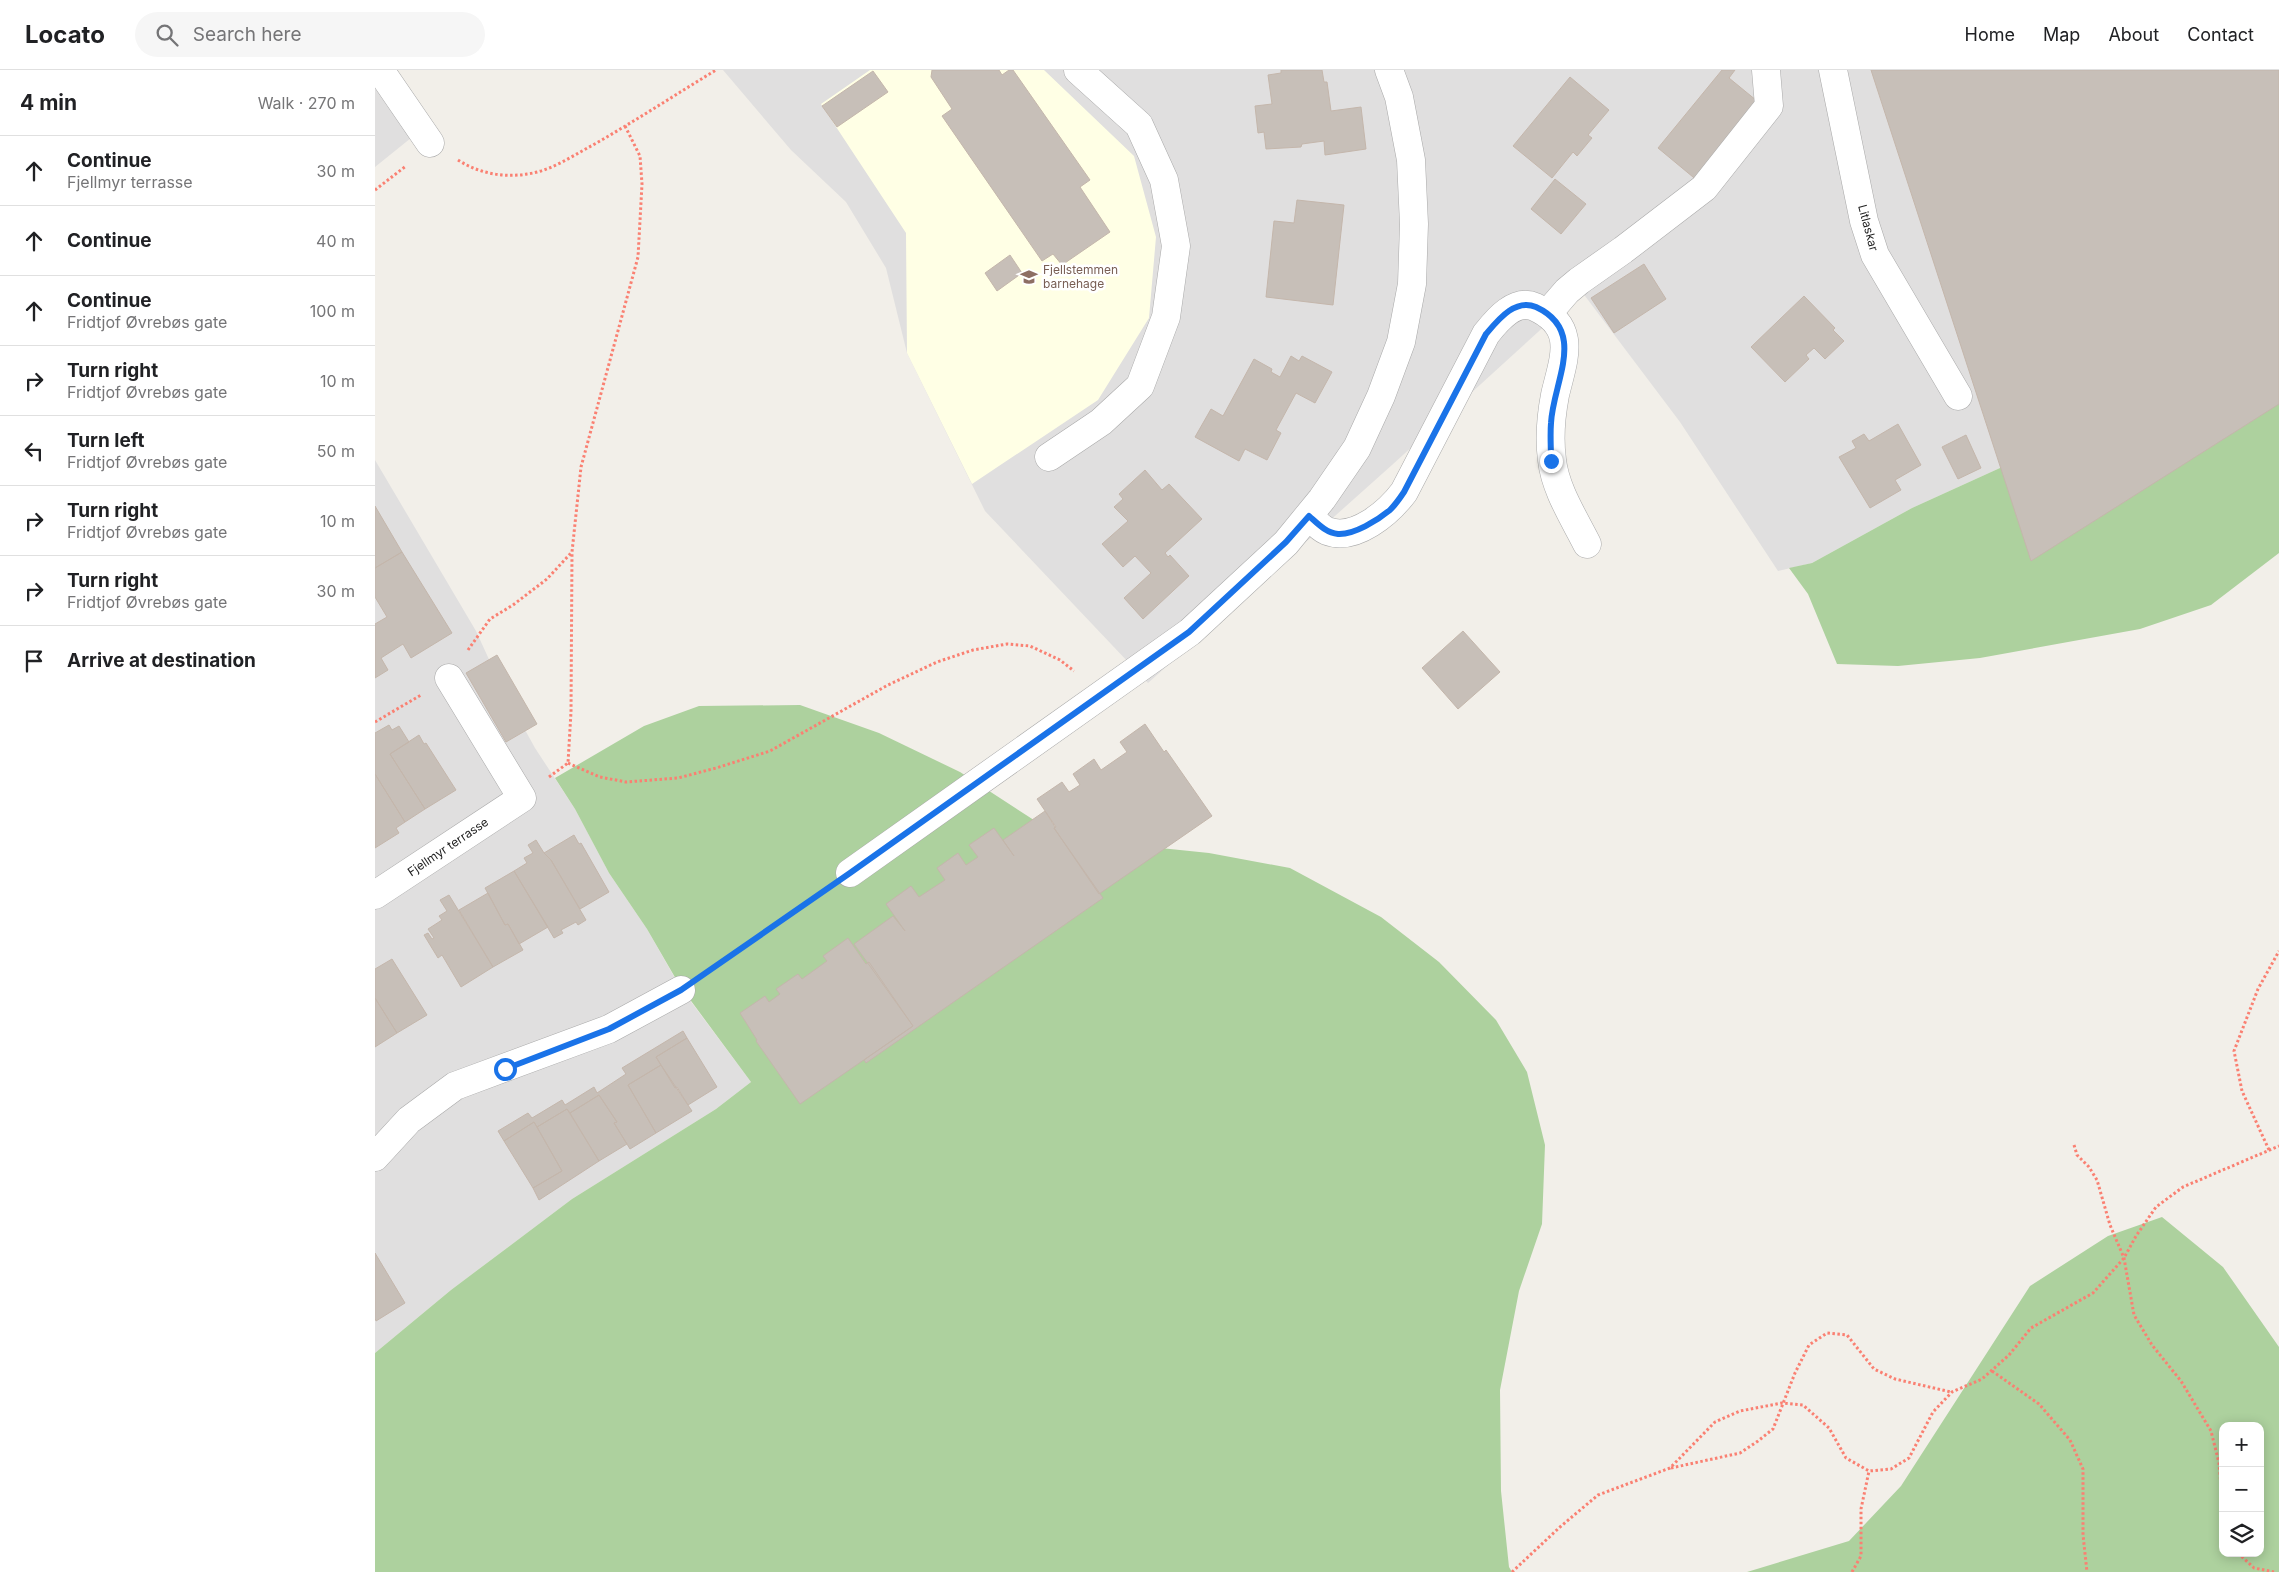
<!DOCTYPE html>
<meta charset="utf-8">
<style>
body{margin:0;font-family:Inter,sans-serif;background:#f6f6f6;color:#202124}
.controls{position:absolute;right:15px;bottom:15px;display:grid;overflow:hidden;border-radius:10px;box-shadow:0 2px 12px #0003}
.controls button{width:45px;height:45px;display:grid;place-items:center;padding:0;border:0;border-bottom:1px solid #e0e0e0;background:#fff;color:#202124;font:25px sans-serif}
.stop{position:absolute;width:15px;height:15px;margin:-11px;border:4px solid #1a73e8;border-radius:50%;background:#fff}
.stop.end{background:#1a73e8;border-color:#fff;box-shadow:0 1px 5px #0008}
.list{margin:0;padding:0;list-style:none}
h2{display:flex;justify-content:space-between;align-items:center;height:65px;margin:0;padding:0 20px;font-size:21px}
h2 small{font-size:16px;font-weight:400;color:#757577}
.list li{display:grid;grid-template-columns:32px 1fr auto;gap:15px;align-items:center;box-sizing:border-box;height:70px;padding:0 20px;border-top:1px solid #e0e0e0}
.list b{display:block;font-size:19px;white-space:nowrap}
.list p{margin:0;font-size:16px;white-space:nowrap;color:#757577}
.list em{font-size:16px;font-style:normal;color:#757577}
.icon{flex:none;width:28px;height:28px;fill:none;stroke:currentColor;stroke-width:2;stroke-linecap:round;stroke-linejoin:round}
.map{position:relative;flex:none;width:1904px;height:1502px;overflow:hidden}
header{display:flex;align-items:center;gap:30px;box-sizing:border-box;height:70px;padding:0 25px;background:#fff;border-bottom:1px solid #e0e0e0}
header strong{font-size:24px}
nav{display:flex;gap:28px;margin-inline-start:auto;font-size:18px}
.search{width:350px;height:45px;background:#f6f6f6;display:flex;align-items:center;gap:12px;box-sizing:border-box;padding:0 18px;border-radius:28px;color:#757577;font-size:19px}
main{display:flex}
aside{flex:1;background:#fff}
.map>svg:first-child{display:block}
</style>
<header>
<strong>Locato</strong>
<div class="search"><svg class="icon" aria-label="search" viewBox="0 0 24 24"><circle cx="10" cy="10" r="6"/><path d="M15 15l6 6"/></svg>Search here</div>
<nav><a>Home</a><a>Map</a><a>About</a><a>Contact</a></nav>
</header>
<main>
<aside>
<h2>4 min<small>Walk · 270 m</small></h2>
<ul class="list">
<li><svg class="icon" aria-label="ahead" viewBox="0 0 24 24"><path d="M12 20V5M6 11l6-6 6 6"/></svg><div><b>Continue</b><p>Fjellmyr terrasse</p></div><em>30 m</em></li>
<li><svg class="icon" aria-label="ahead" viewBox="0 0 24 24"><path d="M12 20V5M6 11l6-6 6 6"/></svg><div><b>Continue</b></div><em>40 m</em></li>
<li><svg class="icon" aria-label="ahead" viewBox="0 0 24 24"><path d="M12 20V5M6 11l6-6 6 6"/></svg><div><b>Continue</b><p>Fridtjof Øvrebøs gate</p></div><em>100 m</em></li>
<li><svg class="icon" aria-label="right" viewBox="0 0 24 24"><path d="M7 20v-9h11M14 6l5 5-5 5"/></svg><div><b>Turn right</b><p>Fridtjof Øvrebøs gate</p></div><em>10 m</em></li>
<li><svg class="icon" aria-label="left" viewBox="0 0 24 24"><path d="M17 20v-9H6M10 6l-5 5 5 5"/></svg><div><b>Turn left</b><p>Fridtjof Øvrebøs gate</p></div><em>50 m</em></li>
<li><svg class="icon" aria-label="right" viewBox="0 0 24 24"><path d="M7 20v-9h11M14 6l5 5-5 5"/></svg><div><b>Turn right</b><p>Fridtjof Øvrebøs gate</p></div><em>10 m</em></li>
<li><svg class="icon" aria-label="right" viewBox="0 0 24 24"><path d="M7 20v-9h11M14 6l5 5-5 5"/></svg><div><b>Turn right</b><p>Fridtjof Øvrebøs gate</p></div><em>30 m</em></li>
<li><svg class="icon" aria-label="arrive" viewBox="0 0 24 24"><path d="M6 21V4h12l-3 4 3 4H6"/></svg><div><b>Arrive at destination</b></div></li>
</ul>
</aside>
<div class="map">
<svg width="1904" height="1502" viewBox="0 0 1904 1502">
<rect width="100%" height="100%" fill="#f2efe9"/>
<path fill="#e0dfdf" d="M348,0h1459l-147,382 -123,56 -100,55 -34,8 -98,-149 -98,-130 -190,173 -244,218 -163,-172 -78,-158 -21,-85 -40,-66 -55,-52z
M0,14l36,54 -36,29z
M0,390l101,171 27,59 32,58 40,61 34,64 38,56 33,58 71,95 -35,27 -144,90 -121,91 -76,63z"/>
<path fill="#ffffe5" d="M495,0h174l90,86 22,81 -7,81 -51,82 -126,84 -65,-131 -1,-120 -85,-129z"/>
<path fill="#add19e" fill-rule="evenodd" d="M1904,0v483l-68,52 -71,24 -160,29 -82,8 -61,-2 -29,-70 -19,-26 23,-5 100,-55 123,-56z
M425,635l79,28 81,39 80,52 101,22 68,7 81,15 91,49 58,45 57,58 31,52 18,73 -3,79 -23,67 -19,99 1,101 8,76 3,5h-1137v-219l76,-63 121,-91 144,-90 35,-27 -71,-96 -33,-57 -38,-56 -34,-64 -20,-31 89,-52 55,-20z
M1787,1147l61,50 56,80v225h-532l102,-31 52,-55 129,-200 78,-50zM1848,1356h37v127h-37z"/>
<path fill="#c7bfb8" stroke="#c4b6ab" d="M557,0h67l3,5 7,-5h4l77,110 -10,7 30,45 -48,33 -9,-11 -11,7 -100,-145 10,-7 -21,-32z
M906,0h41l2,12h3l4,29 30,-4 5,42 -41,6 -1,-14 -22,3 -1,3 -35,2 -2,-17 -6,1 -3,-27 17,-2 -4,-29 13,-2z
M1347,0h13l-6,8 33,27 -63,77 -41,-34z
M1496,0h408v334l-248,157z
M498,1l15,21 -51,35 -15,-21z
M1195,7l39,33 -21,25 4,3 -15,18 -4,-4 -21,26 -39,-32z
M1180,109l31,25 -25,30 -30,-25z
M922,130l47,5 -11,100 -67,-8 8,-76 20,2z
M635,185l12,18 -25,18 -12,-18z
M1269,194l22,35 -52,34 -23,-35z
M1429,226l31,32 -2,2 11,11 -19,18 -11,-11 -8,7 3,4 -24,23 -34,-35z
M916,286l8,5 3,-5 30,16 -17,31 -19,-10 -20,37 5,3 -14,27 -22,-11 -6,12 -44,-24 16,-28 12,7 31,-57 18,10 -1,3 9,5z
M1523,354l23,41 -26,15 6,10 -31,18 -31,-51 17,-9 -4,-7 12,-7 5,7z
M1591,365l15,33 -23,11 -16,-32z
M770,400l17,20 7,-6 33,35 -37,34 3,4 2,-2 19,21 -46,43 -19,-21 27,-25 -16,-17 -12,11 -21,-23 26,-23 -14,-14 9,-8 -4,-5z
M0,436l27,46 -27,16z
M27,482l50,81 -41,25 -8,-14 -22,14 7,12 -13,8v-54l12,-7 -12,-20v-29z
M1088,561l37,41 -42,37 -36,-41z
M122,585l40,69 -31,18 -40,-69z
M770,654l19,28 2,-2 46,66 -113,78 -45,-66 2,-1 -19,-28 25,-17 7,10 11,-7 -7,-11 21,-15 7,11 26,-18 -7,-10z
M14,655l3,5 7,-4 10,16 -19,12 35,55 -20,13 -30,-48v-41z
M44,665l5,9 2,-1 30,47 -31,19 -35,-55z
M0,704l30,48 -9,6 3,5 -24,15z
M670,741l10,16 -1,1 49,70 -237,165 -2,-3 49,-34 -59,-82 39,-28 12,15 -19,-27 25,-18 8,11 26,-17 -8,-12 21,-15 8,12 12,-8 -9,-12 25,-17 20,28 -11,-16z
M199,765l5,9 2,-1 28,49 -29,17 -29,-49 -7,-7z
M161,770l8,13 7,7 35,60 -8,5 -2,-3 -15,8 2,3 -9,5 -40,-67 13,-8 -3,-5 9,-5 -5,-8z
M139,801l34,56 -29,17 -11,-20 -3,1 -20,-37z
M113,823l17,32 3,-1 15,26 -30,17 -34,-57z
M74,825l44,72 -32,20 -19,-32 -4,3 -14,-23 4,-2 4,6 2,-1 -6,-9 14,-9 -3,-4 8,-5 -7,-11z
M473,868l18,26 3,-2 44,64 -113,78 -44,-63 1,-1 -17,-27 25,-17 4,6 11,-8 -4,-5 22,-15 4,5 25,-18 -4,-5z
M17,889l35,56 -30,18 -22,-35v-29z
M0,928l22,35 -22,14z
M308,961l4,7 -31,19 5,8 -33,20 28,48 -26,16 -16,-26 3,-1 -18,-27 -29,18 -3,-4 -30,18 -3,-5 -30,19 -6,-10 30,-18 4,5 30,-18 3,5 29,-18 3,6 29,-19 -4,-6z
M312,968l30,49 -29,18 -11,-18 -2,1 -19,-31z
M286,995l31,46 -36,22 -28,-48z
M224,1025l18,27 -3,1 13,21 -28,17 -29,-48z
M192,1039l32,52 -60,39 -6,-12 29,-17 -25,-44z
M159,1052l28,49 -29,17 -29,-47z
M0,1183l30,50 -29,18 -1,-3z"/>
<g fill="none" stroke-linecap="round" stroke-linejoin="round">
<g stroke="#a9a9a9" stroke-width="29">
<path id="minor" d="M5,0l50,73
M1458,0l31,151 11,34 83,141
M1173,243l19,-22 12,-10 44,-31 81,-62 65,-82 -3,-36
M674,387l52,-35 39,-36 26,-69 10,-71 -12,-66 -25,-55 -61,-55
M934,446c5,5 11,12 18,15 28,11 62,-19 77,-39l82,-158c11,-14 29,-36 49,-27 44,20 28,53 20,88 -4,21 -6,43 -3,65 3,29 22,58 35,84
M475,803l340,-241 96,-89 36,-44 35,-51 24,-52 20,-54 11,-58 2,-60 -3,-64 -12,-63 -10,-27
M0,825l147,-97 -73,-120
M0,1087l34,-37 46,-34 154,-57 72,-39"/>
</g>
<path stroke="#fa8072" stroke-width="3" stroke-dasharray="2.5 2.5" stroke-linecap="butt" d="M83,90c20,13 45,18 69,14 24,-3 45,-18 66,-29 42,-24 82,-50 123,-75
M0,120l31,-24
M93,580l22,-31 23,-14 34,-26 24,-26
M0,652l46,-27
M193,693l32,14 26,5 52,-4 38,-10 54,-17 118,-66 49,-23 36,-12 34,-6 23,2 30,14 14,11
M174,707l19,-14 3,-51 1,-160 9,-85 57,-210 4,-73 -2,-28 -15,-30
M333,901l114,-79
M1699,1075l3,10 12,12 8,13 13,45 14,33 10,57 18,30 29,36 30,50 8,32 4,47
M1894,1080l-27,-59 -8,-40 24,-62 21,-38
M1617,1301l47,33 31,36 13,29v66l4,37
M1296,1398l69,-15 18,-12 15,-12 22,-56 14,-28 18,-12 20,2 27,34 21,10 56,13
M1863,1483l16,15 20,4
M1137,1502l48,-45 38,-32 72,-27 45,-46 25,-11 42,-8 21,2 26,23 17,30 23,13 22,-2 18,-11 24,-46 19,-20 30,-13 27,-24 22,-27 62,-35 31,-35 12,-22 20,-29 27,-20 96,-41
M1477,1502l9,-16v-47l8,-38"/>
<use href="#minor" stroke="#fff" stroke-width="28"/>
</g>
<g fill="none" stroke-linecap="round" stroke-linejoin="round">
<path stroke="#1a73e8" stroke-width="6" d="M130,999l104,-40 72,-39 169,-117 339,-241 97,-90 23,-26c8,7 17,17 29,18 16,1 40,-14 52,-24 5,-5 10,-12 14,-18l82,-158c12,-14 29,-36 50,-27 52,24 17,75 15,116 -1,12 0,25 0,38"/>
</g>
<defs>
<g id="school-bare" transform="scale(1.35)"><path d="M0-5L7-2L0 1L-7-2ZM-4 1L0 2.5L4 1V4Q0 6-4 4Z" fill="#8d6e63" stroke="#fff" stroke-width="2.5" paint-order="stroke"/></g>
</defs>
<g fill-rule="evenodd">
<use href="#school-bare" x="654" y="207"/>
</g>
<g text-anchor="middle" stroke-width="5" stroke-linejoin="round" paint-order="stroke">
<g font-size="12" fill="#222" stroke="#fff">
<text transform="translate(1493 158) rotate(75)" y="4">Litlaskar</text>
<text transform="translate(73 777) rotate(-34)" y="4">Fjellmyr terrasse</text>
</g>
<g font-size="12" fill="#785e54" stroke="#fff" text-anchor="start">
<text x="668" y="204">Fjellstemmen<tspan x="668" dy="14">barnehage</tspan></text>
</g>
</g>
</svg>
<div class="controls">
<button>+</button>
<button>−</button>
<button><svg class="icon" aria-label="layers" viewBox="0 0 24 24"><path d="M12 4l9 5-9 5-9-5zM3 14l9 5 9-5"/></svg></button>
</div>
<div class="stop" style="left:130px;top:999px"></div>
<div class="stop end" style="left:1176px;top:391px"></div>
</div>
</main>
